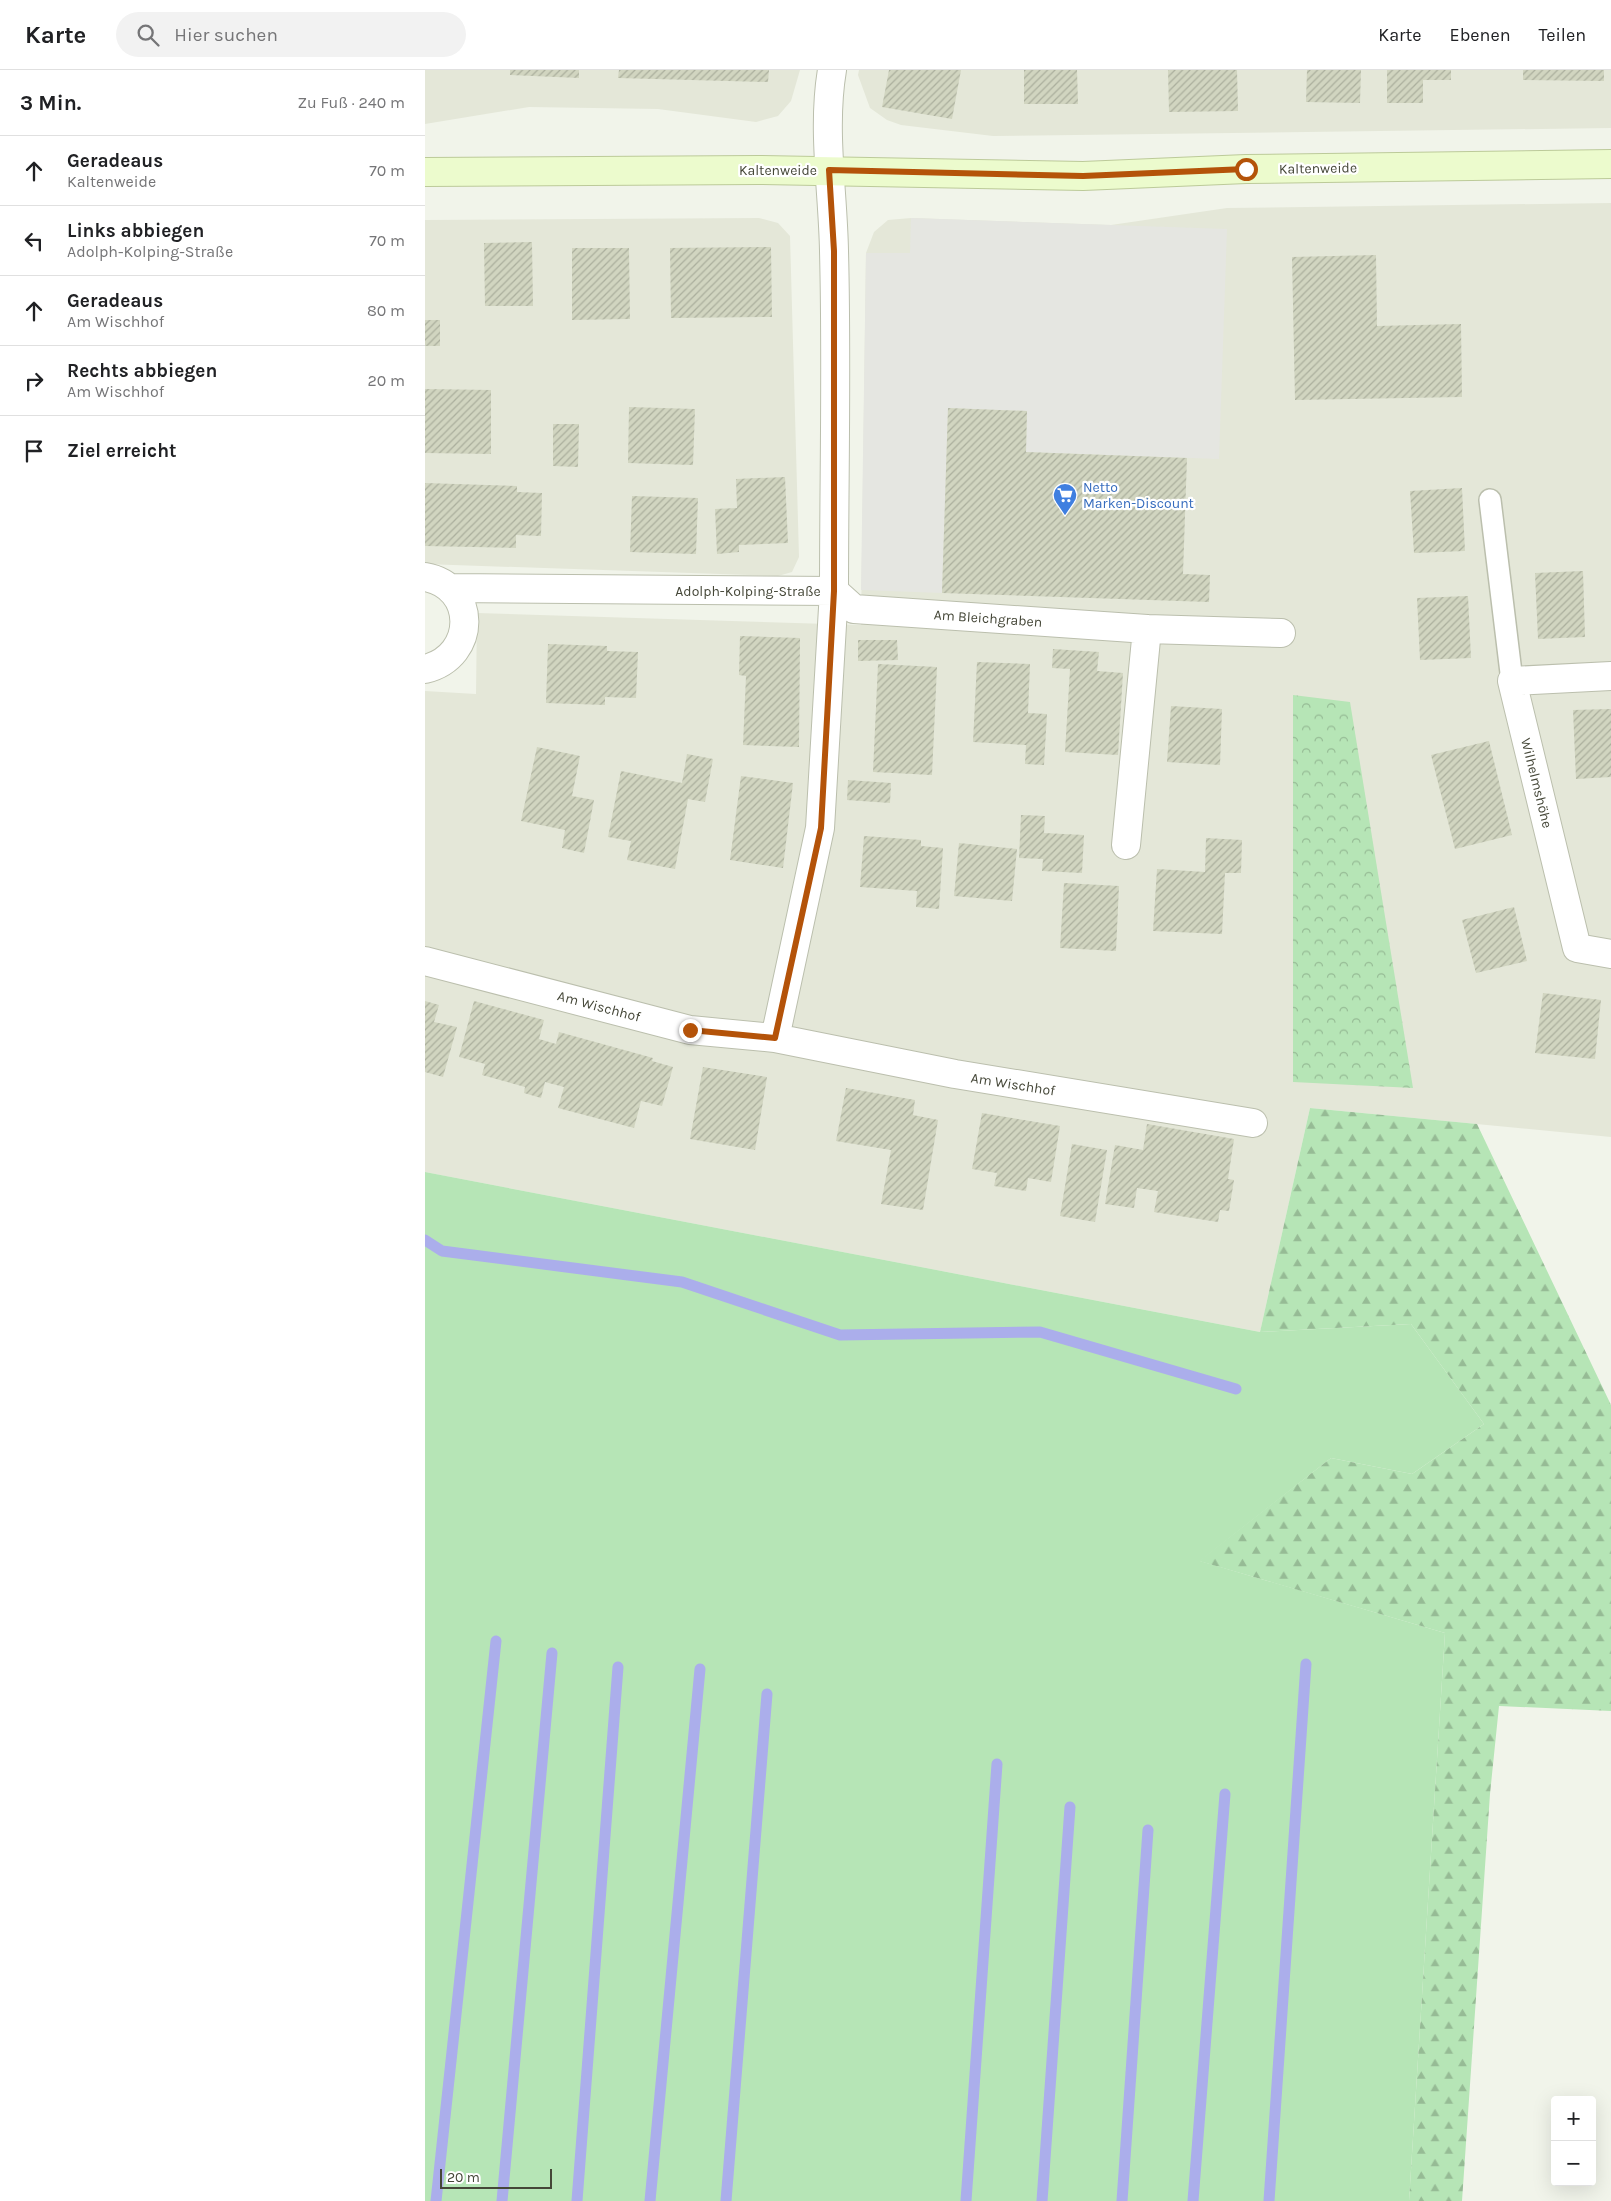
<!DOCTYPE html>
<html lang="de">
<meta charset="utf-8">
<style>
body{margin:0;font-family:Karla,sans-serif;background:#f2f2f2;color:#202124}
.controls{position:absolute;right:15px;bottom:15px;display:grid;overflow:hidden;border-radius:5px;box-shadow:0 5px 20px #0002}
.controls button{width:45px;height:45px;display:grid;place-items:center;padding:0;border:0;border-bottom:1px solid #e0e0e0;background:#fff;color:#202124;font:25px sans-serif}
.scale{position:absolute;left:15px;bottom:12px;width:112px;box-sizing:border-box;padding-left:5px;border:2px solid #454738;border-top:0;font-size:14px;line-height:18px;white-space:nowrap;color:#454738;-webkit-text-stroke:4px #fff;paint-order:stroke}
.stop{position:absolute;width:15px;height:15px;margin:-11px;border:4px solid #b45309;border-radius:50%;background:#fff}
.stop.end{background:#b45309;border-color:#fff;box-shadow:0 1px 5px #0008}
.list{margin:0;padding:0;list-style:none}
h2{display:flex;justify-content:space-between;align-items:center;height:65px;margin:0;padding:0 20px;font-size:21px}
h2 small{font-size:16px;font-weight:400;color:#757577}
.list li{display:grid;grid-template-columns:32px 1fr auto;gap:15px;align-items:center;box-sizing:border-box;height:70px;padding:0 20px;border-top:1px solid #e0e0e0}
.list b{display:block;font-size:19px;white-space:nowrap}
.list p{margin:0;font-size:16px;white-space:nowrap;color:#757577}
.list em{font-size:16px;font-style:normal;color:#757577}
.icon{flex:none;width:28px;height:28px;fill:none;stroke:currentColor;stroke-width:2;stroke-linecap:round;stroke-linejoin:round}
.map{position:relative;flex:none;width:1186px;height:2131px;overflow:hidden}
header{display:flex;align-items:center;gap:30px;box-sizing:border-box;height:70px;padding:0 25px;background:#fff;border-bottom:1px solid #e0e0e0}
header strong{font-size:24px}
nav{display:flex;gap:28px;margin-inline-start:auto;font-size:18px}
.search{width:350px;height:45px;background:#f2f2f2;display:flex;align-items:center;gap:12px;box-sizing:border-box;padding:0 18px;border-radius:28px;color:#757577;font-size:19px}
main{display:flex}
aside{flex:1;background:#fff}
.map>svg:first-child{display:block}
</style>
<header>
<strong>Karte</strong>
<div class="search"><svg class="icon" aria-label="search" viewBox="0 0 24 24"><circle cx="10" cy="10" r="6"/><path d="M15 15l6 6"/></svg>Hier suchen</div>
<nav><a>Karte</a><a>Ebenen</a><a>Teilen</a></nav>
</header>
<main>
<aside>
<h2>3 Min.<small>Zu Fuß · 240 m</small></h2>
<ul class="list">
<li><svg class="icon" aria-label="ahead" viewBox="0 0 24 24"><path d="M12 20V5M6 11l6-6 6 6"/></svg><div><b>Geradeaus</b><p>Kaltenweide</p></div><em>70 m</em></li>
<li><svg class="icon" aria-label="left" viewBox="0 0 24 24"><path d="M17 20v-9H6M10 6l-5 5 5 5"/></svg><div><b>Links abbiegen</b><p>Adolph-Kolping-Straße</p></div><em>70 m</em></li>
<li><svg class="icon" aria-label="ahead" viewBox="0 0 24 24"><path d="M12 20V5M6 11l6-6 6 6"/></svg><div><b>Geradeaus</b><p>Am Wischhof</p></div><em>80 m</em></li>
<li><svg class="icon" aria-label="right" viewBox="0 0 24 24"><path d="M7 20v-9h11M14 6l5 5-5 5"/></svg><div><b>Rechts abbiegen</b><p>Am Wischhof</p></div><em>20 m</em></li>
<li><svg class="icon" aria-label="arrive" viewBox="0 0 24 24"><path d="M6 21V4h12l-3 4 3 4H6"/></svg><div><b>Ziel erreicht</b></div></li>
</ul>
</aside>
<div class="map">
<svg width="1186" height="2131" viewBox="0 0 1186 2131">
<defs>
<pattern id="forest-firs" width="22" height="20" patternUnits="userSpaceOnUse" patternTransform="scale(1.25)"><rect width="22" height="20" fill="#b6e5b6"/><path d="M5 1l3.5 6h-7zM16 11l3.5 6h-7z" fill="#96bb95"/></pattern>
<pattern id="park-crowns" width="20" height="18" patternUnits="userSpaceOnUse" patternTransform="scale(1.25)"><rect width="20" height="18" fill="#b6e5b6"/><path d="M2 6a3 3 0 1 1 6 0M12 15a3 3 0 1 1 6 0" fill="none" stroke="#96bb95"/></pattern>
<pattern id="building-hatch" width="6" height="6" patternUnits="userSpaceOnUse" patternTransform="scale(1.25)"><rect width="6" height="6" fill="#d1d5c0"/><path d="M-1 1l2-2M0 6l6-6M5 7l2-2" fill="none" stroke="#abaf9d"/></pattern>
</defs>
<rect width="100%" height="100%" fill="#f1f4ea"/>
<path fill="#e4e7d8" d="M0,0h375l-9,31 -13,15 -22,6 -98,-13 -129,-2 -104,17z
M434,0h752v58l-618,8 -92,-11 -14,-5 -17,-12 -12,-33z
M1186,133v934l-301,-29 -50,224 -835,-160v-481l51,3 1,-81 384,12 5,-372 8,-21 14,-12 23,-2 200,7 116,-17z
M334,148l19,5 12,13 9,321 -7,15 -14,4 -353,-12v-344z"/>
<path fill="#b6e5b6" d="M0,1102l835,160 151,-8 73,100 -72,50 -81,-16 -131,103 245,72 -36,568h-984z"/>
<path fill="url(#forest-firs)" d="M885,1038l167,16 134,281v306l-112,-5 -9,88 -28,407h-53l36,-568 -246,-72 132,-103 81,16 72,-50 -73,-100 -151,8z"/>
<path fill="url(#park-crowns)" d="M868,625l57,7 63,386 -120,-6z"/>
<path fill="#e5e6e1" d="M486,148l316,11 -8,230 -193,-7 1,-41 -79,-3 -6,185 -81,-3 5,-337h44z"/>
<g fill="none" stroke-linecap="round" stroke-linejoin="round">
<path stroke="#abaeeb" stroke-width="11" d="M0,1170l17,11 240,31 158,53 200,-3 196,57
M11,2131l60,-560
M77,2131l50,-548
M152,2131l41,-534
M225,2131l50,-532
M301,2131l41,-507
M541,2131l31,-437
M617,2131l28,-394
M697,2131l26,-371
M768,2131l32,-407
M844,2131l37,-537"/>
</g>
<path fill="url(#building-hatch)" d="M85,0h69v8l-69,-3z
M194,0h150l-1,12 -150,-4z
M464,0h72l-9,49 -70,-12z
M599,0h53l1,34h-54z
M743,0h69l1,41 -69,1z
M882,0h54l-1,33 -54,-1z
M962,0h64v10h-28v23h-36z
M1098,0h81v11l-81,-1z
M107,172l1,64h-48l-1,-63z
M346,177l1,70 -101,1 -1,-70z
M147,178h57l1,71 -58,1z
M951,185l1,71 84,-2 1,73 -167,3 -3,-143z
M0,250h15v26h-15z
M0,319l66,1v64l-66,-1z
M204,337l66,2 -2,56 -65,-2z
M523,338l79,3 -1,41 161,6 -4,116 27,1 -1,27 -267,-9z
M128,354h26l-1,43 -25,-1z
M360,407l3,66 -49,2v7l-22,2 -2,-45 22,-1 -1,-29z
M0,413l92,3v6l25,1 -1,43 -25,-1v13l-91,-2z
M1037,418l3,63 -51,2 -4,-62z
M207,426l66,2 -2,56 -66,-2z
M1158,501l2,66 -47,2 -3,-66z
M1043,526l3,62 -51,2 -3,-62z
M315,566l60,2 -1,109 -56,-2 3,-69 -7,-1z
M433,570h39l1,20 -40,1z
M123,574l59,2v5l31,1 -2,46 -31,-1v8l-59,-2z
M628,579l46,3 -2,19 26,2 -5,82 -53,-3 5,-83 -18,-1z
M552,592l53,2 -2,49 19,1 -3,51 -19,-1 1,-19 -53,-3z
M453,594l59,3 -5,108 -59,-3z
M746,636l51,3 -2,56 -53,-3z
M1186,639v68l-35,2 -3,-69z
M1064,671l23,94 -57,14 -24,-94z
M112,677l43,9 -8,40 22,4 -10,53 -22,-5 3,-18 -44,-9z
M262,684l26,5 -8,43 -17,-3 -13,70 -48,-9 4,-19 -23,-4 13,-66 61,12z
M316,706l52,7 -10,85 -53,-8z
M423,710l43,3 -1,20 -43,-3z
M596,745l24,1 -1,17 40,2 -2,38 -40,-2 1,-12 -24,-1z
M439,766l57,4v6l22,2 -4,61 -23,-2 1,-16 -57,-4z
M781,768l36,2 -1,33h-16l-3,61 -69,-3 4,-62 48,3z
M534,773l58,6 -5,52 -58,-5z
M639,813l55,3 -3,65 -56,-3z
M1089,837l13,54 -51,12 -14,-53z
M1118,923l58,7 -6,59 -60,-6z
M0,931l14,4 -5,17 23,5 -14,50 -18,-5z
M49,931l70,19 -5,19 17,5 3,-12 94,26 -1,3 21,6 -11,39 -21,-5 -7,27 -76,-20 6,-21 -19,-5 -4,16 -17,-5 1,-6 -43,-12 3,-11 -26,-7z
M278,997l64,10 -12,73 -65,-11z
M421,1018l69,12 -2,15 25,5 -15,90 -42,-6 10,-54 -55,-9z
M557,1043l78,13 -9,56 -23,-4 -2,13 -32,-5 3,-13 -25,-4z
M722,1054l87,15 -6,40 6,1 -5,31 -9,-1 -2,12 -64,-10 4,-21 -21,-3 -3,20 -29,-4 10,-59 28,5z
M647,1074l35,6 -12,72 -35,-6z"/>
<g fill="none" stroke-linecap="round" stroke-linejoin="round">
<g stroke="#bbbfad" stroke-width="24">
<path id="service" d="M1065,430l22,181"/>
</g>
<g stroke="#bbbfad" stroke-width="30">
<path id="minor" d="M0,507c52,9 53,79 0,92
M25,518l384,3c0,-113 3,-227 0,-340 -1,-59 -12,-122 -2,-181
M409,521l20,18 293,20 134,4
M1186,606l-99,5 65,267 34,6
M701,775l21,-216
M0,891l265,69 85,8 180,36 298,49
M350,968l45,-210 14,-237"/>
</g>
<g stroke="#bcca99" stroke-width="30">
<path id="secondary" d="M0,102l333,-2 325,6 163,-7 365,-5"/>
</g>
<use href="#service" stroke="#fff" stroke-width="21"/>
<use href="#minor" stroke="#fff" stroke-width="28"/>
<use href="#secondary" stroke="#ecfbcd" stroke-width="28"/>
</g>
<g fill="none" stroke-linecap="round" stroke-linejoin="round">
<path stroke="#b45309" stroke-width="6" d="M265,960l85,8 46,-210 13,-237v-340l-5,-81 254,6 163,-7"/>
</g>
<defs>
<g id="supermarket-pin" transform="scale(1.25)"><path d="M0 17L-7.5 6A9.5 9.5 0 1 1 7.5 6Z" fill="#3f7fe0" stroke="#fff"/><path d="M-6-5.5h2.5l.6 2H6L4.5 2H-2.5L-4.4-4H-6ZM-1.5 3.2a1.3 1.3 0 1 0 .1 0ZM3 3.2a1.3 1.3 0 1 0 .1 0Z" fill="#fff"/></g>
</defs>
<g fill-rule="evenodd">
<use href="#supermarket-pin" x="640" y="425"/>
</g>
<g text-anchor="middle" stroke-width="4.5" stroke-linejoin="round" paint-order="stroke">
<g font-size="14" fill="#454738" stroke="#fff">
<text transform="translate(893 98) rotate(-1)" y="5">Kaltenweide</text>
<text x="353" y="105">Kaltenweide</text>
<text x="323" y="526">Adolph-Kolping-Straße</text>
<text transform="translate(563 548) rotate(4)" y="5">Am Bleichgraben</text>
<text transform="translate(1112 713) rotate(76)" y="5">Wilhelmshöhe</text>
<text transform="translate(174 936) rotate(15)" y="5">Am Wischhof</text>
<text transform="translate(588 1014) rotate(9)" y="5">Am Wischhof</text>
</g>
<g font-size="14" fill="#366cbe" stroke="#fff" text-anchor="start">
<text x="658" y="422">Netto<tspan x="658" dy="16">Marken-Discount</tspan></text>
</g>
</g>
</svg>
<div class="controls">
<button>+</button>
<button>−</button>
</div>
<div class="scale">20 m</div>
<div class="stop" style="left:821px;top:99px"></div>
<div class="stop end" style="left:265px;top:960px"></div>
</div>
</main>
